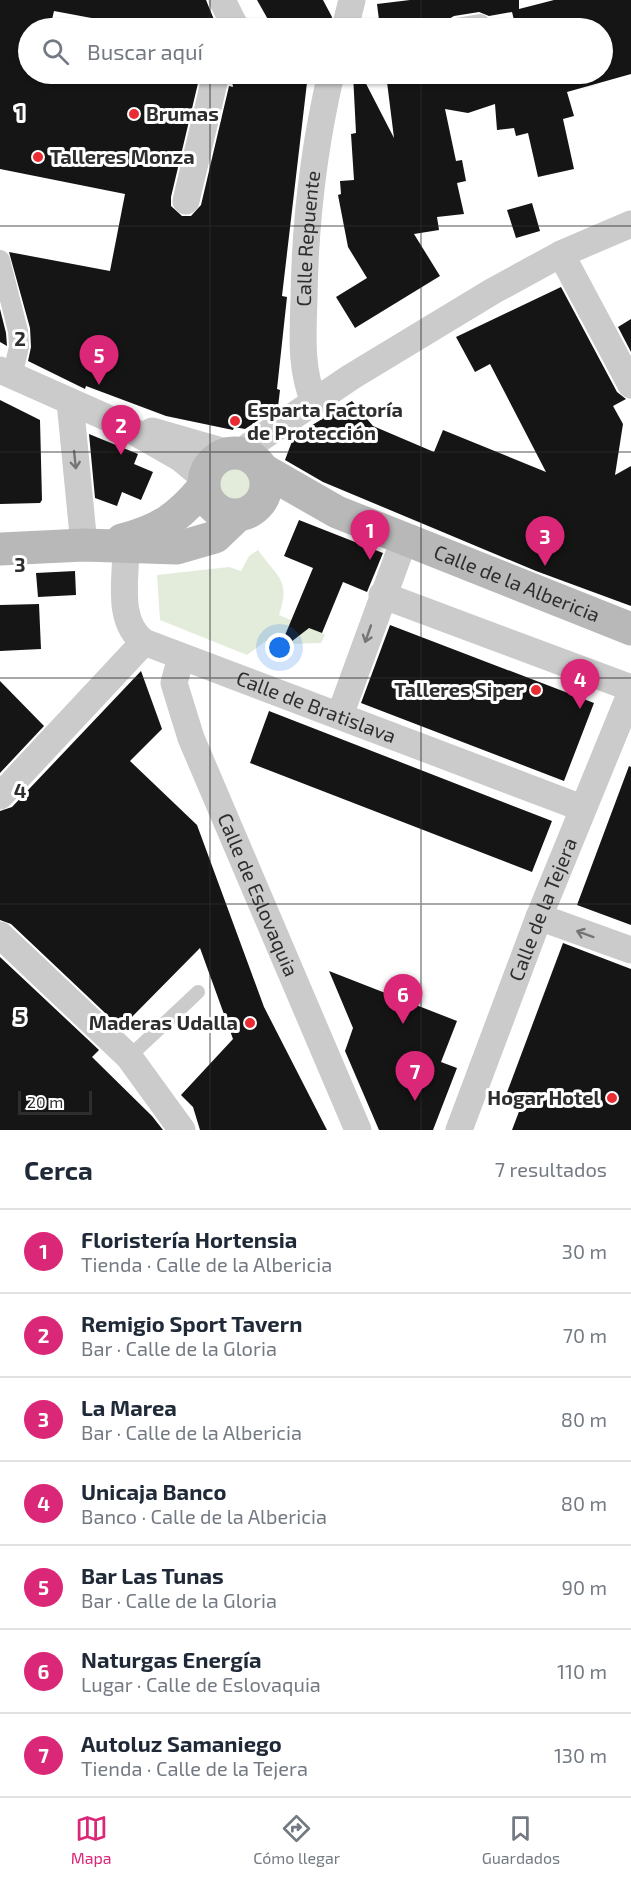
<!DOCTYPE html>
<html lang="es">
<meta charset="utf-8">
<style>
body{margin:0;font-family:"Exo 2",sans-serif;background:#f6f6f7;color:#1f2937}
.scale{position:absolute;left:18px;bottom:15px;width:74px;box-sizing:border-box;padding-left:6px;border:3px solid #2e2e2e;border-top:0;font-size:16px;line-height:21px;white-space:nowrap;color:#2e2e2e;-webkit-text-stroke:4px #fff;paint-order:stroke}
.you{position:absolute;left:280px;top:648px;width:21px;height:21px;margin:-15px;border:4px solid #fff;border-radius:50%;background:#1a73e8;box-shadow:0 0 0 9px #1a73e833}
.badge{display:grid;place-items:center;width:39px;height:39px;border-radius:50%;background:#db2777;color:#fff;font-size:20px;font-weight:700}
.pin{position:absolute;translate:-50% -50px;filter:drop-shadow(0 2px 3px #0008)}
.pin::after{content:'';position:absolute;top:32px;width:21px;height:18px;background:inherit;clip-path:polygon(0 0,100% 0,50% 100%)}
.list{margin:0;padding:0;list-style:none}
h2{display:flex;justify-content:space-between;align-items:center;height:78px;margin:0;padding:0 24px;font-size:26px}
h2 small{font-size:20px;font-weight:400;color:#747a83}
.list li{display:grid;grid-template-columns:39px 1fr auto;gap:18px;align-items:center;box-sizing:border-box;height:84px;padding:0 24px;border-top:2px solid #e0e1e3}
.list b{display:block;font-size:22px;white-space:nowrap}
.list p{margin:0;font-size:20px;white-space:nowrap;color:#747a83}
.list em{font-size:20px;font-style:normal;color:#747a83}
.icon{flex:none;width:33px;height:33px;fill:none;stroke:currentColor;stroke-width:2;stroke-linecap:round;stroke-linejoin:round}
.map{position:relative;flex:none;width:631px;height:1130px;overflow:hidden}
.search{position:absolute;background:#fff;box-shadow:0 2px 4px #0004;left:18px;right:18px;top:18px;height:66px;display:flex;align-items:center;gap:15px;box-sizing:border-box;padding:0 21px;border-radius:33px;color:#747a83;font-size:22px}
.sheet{height:666px;background:#fff}
nav{display:flex;justify-content:space-around;align-items:center;box-sizing:border-box;height:84px;border-top:2px solid #e0e1e3;background:#fff;font-size:16px;color:#747a83}
nav a{display:grid;justify-items:center;gap:3px}
nav .on{color:#db2777}
.map>svg:first-child{display:block}
</style>
<div class="map">
<svg width="631" height="1130" viewBox="0 0 631 1130">
<rect width="100%" height="100%" fill="#fff"/>
<path fill="#e3ecdb" d="M216 482a18 18 0 1 1 36 0a18 18 0 1 1-36 0Z
M258,550c20,28 33,30 21,65l43,18 3,2 -4,8 -33,1 -10,-12 -31,23 -87,-35 -3,-45 72,-8 12,4 8,-15z"/>
<path fill="#151515" d="M0,0h206l9,22 -70,6 -91,-17 -4,17h-22v46h143l28,5 -28,118v9l11,10h9l10,-11 28,-119 4,1 -2,-13h77l-26,222 5,1 -10,92 3,1 -2,17 -33,22 -11,-2 -1,3 -67,-14 -80,-30 -1,3 -57,-28 3,-14 -1,-19 -21,-76 101,19 15,-77 -125,-25z
M257,0h66l9,17 -2,11 -60,-5z
M410,0h109v9l35,-9h77v74l-64,18 7,24 -11,3 11,50 -36,8 -10,-44 -12,3 -2,-8 -17,2 -2,-26 -27,9 -23,-4 11,52 6,-1 4,21 -9,2 7,31 -27,3 2,13 -25,4 26,42 -85,52 -19,-31 31,-19 -19,-31 -10,-52 3,-1 -1,-13 14,-1 -3,-46 5,-1 -3,-59h8l33,64 -8,-64h217v-46h-87l-4,-16 -23,4 -10,-4 -25,4 -7,4 -38,3 1,5h-30l-3,-24z
M532,203l8,28 -24,7 -9,-28z
M561,287l56,105 9,7 -13,7 10,18 -8,51 16,-9v140l-95,-35 -213,-89 -38,-22 9,-24 58,-35 21,25 61,26 9,-22 103,42 -56,-108 -15,8 -19,-35z
M0,309l6,24 1,13 -7,-4z
M631,319v33l-13,-25z
M0,400l40,20 2,80 -2,3 -40,1z
M89,434l49,20 -4,10 19,8 -12,28 -19,-8 -5,14 -22,-8z
M299,520l84,33 -16,39 -24,-10 -21,51 -13,-5 -31,24 35,-84 -29,-12z
M75,571l1,24 -38,2 -2,-24z
M39,604l2,45 -41,2v-46z
M390,625l204,78 -30,78 -203,-78z
M141,671l21,58 -32,32 67,64 67,182 63,123h-127l-7,-23 -12,-12 52,-56 -33,-91 -79,80 -110,-104 -11,-4v-109l12,-4z
M0,681l44,45 -44,47z
M269,711l283,110 -20,51 -282,-109z
M629,766l2,1v158l-54,-20z
M563,943l68,26v161h-119l11,-29 -17,-6z
M0,957l99,93 -7,7 60,59 11,14h-163z
M329,971l128,50 -16,41 16,6 -24,62h-54l-34,-79 8,-23z"/>
<g fill="none" stroke-linecap="round" stroke-linejoin="round">
<path stroke="#cbcbcb" stroke-width="14" d="M129,1057l69,-65"/>
<path stroke="#cbcbcb" stroke-width="20" d="M456,28l24,-4
M0,260l18,71 1,16 -7,29"/>
<g stroke="#cbcbcb" stroke-width="27">
<path d="M222,0l14,28"/>
<path d="M345,28l7,-28"/>
<path d="M186,201l30,-127"/>
<path d="M561,254l70,131"/>
<path d="M0,370l119,53 61,35 24,20"/>
<path d="M70,402l14,143"/>
<path id="s1" d="M314,402c-14,-34 -11,-67 -10,-104 1,-75 10,-151 27,-224"/>
<path d="M152,431l80,23"/>
<path d="M241,454l8,-8 102,-69 142,-86 68,-37 70,-30"/>
<path id="s2" d="M126,548c0,30 -10,74 18,94l438,166"/>
<path d="M382,595l249,93"/>
<path id="s3" d="M181,657l-7,26 17,55 167,392"/>
<path d="M340,715l64,-175"/>
<path d="M0,796l144,-154"/>
<path d="M539,917l92,33"/>
<path d="M0,935l129,122 53,73"/>
<path id="s4" d="M459,1130l80,-213 92,-225"/>
</g>
<g stroke="#b8b8b8" stroke-width="33">
<circle cx="235" cy="484" r="31"/>
<path id="s5" d="M262,469l75,43 294,117"/>
<path d="M122,540c38,-10 56,-22 81,-52"/>
<path d="M0,549l84,-4 93,3 38,-11 22,-21"/>
</g>
</g>
<defs><path id="oneway-shaft" d="M-6 0H5M1.5-3L5.5 0L1.5 3" fill="none" stroke-width="1.6" stroke-linecap="round" stroke-linejoin="round" transform="scale(1.5)"/></defs>
<g stroke="#757575">
<use href="#oneway-shaft" transform="translate(75 460) rotate(84)"/>
<use href="#oneway-shaft" transform="translate(368 634) rotate(109)"/>
<use href="#oneway-shaft" transform="translate(585 934) rotate(-160)"/>
</g>
<path fill="none" stroke="#2e2e2e" stroke-width="1.5" stroke-opacity="0.55" d="M210,0v28M421,0v28M210,74v1056M421,74v1056M0,226h631M0,452h631M0,678h631M0,904h631"/>
<g fill="#e92b33" stroke="#fff" stroke-width="2">
<circle cx="134" cy="114" r="6"/>
<circle cx="38" cy="157" r="6"/>
<circle cx="235" cy="421" r="6"/>
<circle cx="536" cy="690" r="6"/>
<circle cx="250" cy="1023" r="6"/>
<circle cx="612" cy="1098" r="6"/>
</g>
<g text-anchor="middle" stroke-width="6" stroke-linejoin="round" paint-order="stroke">
<g font-size="20" font-weight="bold" fill="#2e2e2e" stroke="#fff" text-anchor="start">
<text x="146" y="121">Brumas</text>
<text x="50" y="164">Talleres Monza</text>
<text x="247" y="417">Esparta Factoría<tspan x="247" dy="23">de Protección</tspan></text>
<text x="524" y="697" text-anchor="end">Talleres Siper</text>
<text x="238" y="1030" text-anchor="end">Maderas Udalla</text>
<text x="600" y="1105" text-anchor="end">Hogar Hotel</text>
</g>
<g font-size="20" fill="#2e2e2e" stroke="#fff">
<text dy="7" stroke="none"><textPath href="#s1" startOffset="165">Calle Repuente</textPath></text>
<text dy="7" stroke="none"><textPath href="#s5" startOffset="280">Calle de la Albericia</textPath></text>
<text dy="7" stroke="none"><textPath href="#s2" startOffset="284">Calle de Bratislava</textPath></text>
<text dy="7" stroke="none"><textPath href="#s3" startOffset="255">Calle de Eslovaquia</textPath></text>
<text dy="7" stroke="none"><textPath href="#s4" startOffset="236">Calle de la Tejera</textPath></text>
</g>
</g>
<g font-size="20" text-anchor="middle" font-weight="bold" fill="#2e2e2e" stroke="#fff" stroke-width="6" stroke-linejoin="round" paint-order="stroke">
<text x="20" y="120">1</text>
<text x="20" y="346">2</text>
<text x="20" y="572">3</text>
<text x="20" y="798">4</text>
<text x="20" y="1024">5</text>
</g>
</svg>
<div class="scale">20 m</div>
<div class="you"></div>
<div class="pin badge" style="left:370px;top:560px">1</div>
<div class="pin badge" style="left:121px;top:455px">2</div>
<div class="pin badge" style="left:545px;top:566px">3</div>
<div class="pin badge" style="left:580px;top:709px">4</div>
<div class="pin badge" style="left:99px;top:385px">5</div>
<div class="pin badge" style="left:403px;top:1024px">6</div>
<div class="pin badge" style="left:415px;top:1101px">7</div>
<div class="search"><svg class="icon" aria-label="search" viewBox="0 0 24 24"><circle cx="10" cy="10" r="6"/><path d="M15 15l6 6"/></svg>Buscar aquí</div>
</div>
<section class="sheet">
<h2>Cerca<small>7 resultados</small></h2>
<ul class="list">
<li><span class="badge">1</span><div><b>Floristería Hortensia</b><p>Tienda · Calle de la Albericia</p></div><em>30 m</em></li>
<li><span class="badge">2</span><div><b>Remigio Sport Tavern</b><p>Bar · Calle de la Gloria</p></div><em>70 m</em></li>
<li><span class="badge">3</span><div><b>La Marea</b><p>Bar · Calle de la Albericia</p></div><em>80 m</em></li>
<li><span class="badge">4</span><div><b>Unicaja Banco</b><p>Banco · Calle de la Albericia</p></div><em>80 m</em></li>
<li><span class="badge">5</span><div><b>Bar Las Tunas</b><p>Bar · Calle de la Gloria</p></div><em>90 m</em></li>
<li><span class="badge">6</span><div><b>Naturgas Energía</b><p>Lugar · Calle de Eslovaquia</p></div><em>110 m</em></li>
<li><span class="badge">7</span><div><b>Autoluz Samaniego</b><p>Tienda · Calle de la Tejera</p></div><em>130 m</em></li>
</ul>
</section>
<nav>
<a class="on"><svg class="icon" aria-label="map" viewBox="0 0 24 24"><path d="M3 6l6-2 6 2 6-2v14l-6 2-6-2-6 2zM9 4v14M15 6v14"/></svg>Mapa</a>
<a><svg class="icon" aria-label="directions" viewBox="0 0 24 24"><path d="M12 3l9 9-9 9-9-9zM9 14v-3h6M13 9l2 2-2 2"/></svg>Cómo llegar</a>
<a><svg class="icon" aria-label="saved" viewBox="0 0 24 24"><path d="M7 4h10v16l-5-4-5 4z"/></svg>Guardados</a>
</nav>
